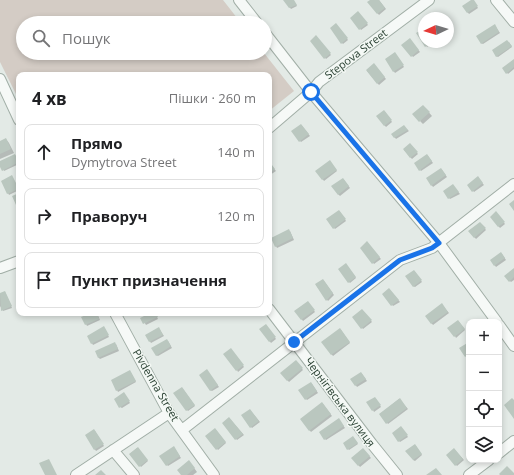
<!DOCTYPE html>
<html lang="uk">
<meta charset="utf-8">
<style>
body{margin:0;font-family:"Open Sans",sans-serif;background:#f2f2f2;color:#202124}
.controls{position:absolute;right:12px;bottom:12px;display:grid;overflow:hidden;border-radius:8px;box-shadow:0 2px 6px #0003}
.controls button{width:36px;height:36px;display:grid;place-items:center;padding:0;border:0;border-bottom:1px solid #e0e0e0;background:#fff;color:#202124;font:20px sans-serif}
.compass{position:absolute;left:418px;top:12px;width:36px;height:36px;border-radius:50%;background:#fff;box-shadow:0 2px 6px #0003;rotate:266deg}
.stop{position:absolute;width:12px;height:12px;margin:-9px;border:3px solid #1a73e8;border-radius:50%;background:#fff}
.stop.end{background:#1a73e8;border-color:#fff;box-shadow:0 1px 4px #0008}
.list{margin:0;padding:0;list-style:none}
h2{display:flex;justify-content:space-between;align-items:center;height:52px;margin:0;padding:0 16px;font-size:17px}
h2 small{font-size:13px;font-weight:400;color:#757577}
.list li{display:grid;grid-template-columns:26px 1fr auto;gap:12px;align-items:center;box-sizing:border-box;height:56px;margin:0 8px 8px;padding:0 8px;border:1px solid #e0e0e0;border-radius:8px}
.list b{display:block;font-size:15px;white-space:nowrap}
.list p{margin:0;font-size:13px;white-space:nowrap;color:#757577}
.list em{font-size:13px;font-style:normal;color:#757577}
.icon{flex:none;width:22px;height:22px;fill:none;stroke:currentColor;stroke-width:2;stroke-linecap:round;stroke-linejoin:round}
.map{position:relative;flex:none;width:514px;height:475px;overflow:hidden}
.search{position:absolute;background:#fff;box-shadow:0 2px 6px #0003;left:16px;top:16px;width:256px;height:44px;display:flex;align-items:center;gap:10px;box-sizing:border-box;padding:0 14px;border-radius:22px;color:#757577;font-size:15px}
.panel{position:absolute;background:#fff;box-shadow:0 2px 6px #0003;left:16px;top:72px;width:256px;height:244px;border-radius:8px}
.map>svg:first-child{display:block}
</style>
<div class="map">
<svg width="514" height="475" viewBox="0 0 514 475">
<rect width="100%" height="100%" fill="#e3eae6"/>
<path fill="#d4ccc5" d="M0,0h223l18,23h-218v30h241l30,38 -25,20v-36h-250v25l-19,-38z"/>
<path fill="#0003" d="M284,0h9l4,6 -6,3z
M372,0h7l7,9 -7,6 -10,-13z
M473,0l5,8 -9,6 -6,-8z
M358,12l10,13 -7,5 -9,-12z
M448,22l6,7 -6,5z
M337,26l11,14 -5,4 -1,-1z
M496,27l4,6 -17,11 -2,-1z
M424,29v13h10l-7,5 -10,-13z
M316,37l15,18 -5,4 -15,-18z
M411,41l9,11 -7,5 -10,-12z
M509,42l3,5 -14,10 -2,-1z
M396,55l8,12 -9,6 -9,-14z
M514,60v9l-6,5 -5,-6z
M374,65l12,14 -7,6 -12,-14z
M426,109l6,7 -9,8 -3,-3z
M385,112l7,10 -6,5 -9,-11z
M302,126l8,10 -9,6 -1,-1z
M404,127l5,4 -13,8 -3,-4z
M6,139l3,4 5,10 -14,6v-17z
M410,145l8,9 -6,5 -8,-9z
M15,155l4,9 -15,7 -4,-9z
M428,156l5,7 -12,8 -1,-1z
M269,163l7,8 -6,4 -1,-1z
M331,163l6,8 -13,10 -7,-10z
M442,170l5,7 -14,10 -6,-9z
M12,177l7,13 -10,5 -7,-14z
M479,179l5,6 -10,7 -6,-7z
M344,180l6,8 -10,8 -2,-2z
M454,187l6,7 -10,5 -1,-1z
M340,212l6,9 -11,8 -1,-1z
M496,213l9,11 -5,4 -9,-11z
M480,223l6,7 -10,9 -6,-7z
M290,231l4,9 -17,8 -5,-10z
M367,243l14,16 -7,5 -13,-16z
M502,254l4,6 -10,7 -5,-7z
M347,266l9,12 -6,5 -1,-1z
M514,269v11l-3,2 -6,-6z
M415,272l7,10 -7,5 -2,-1z
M324,281l10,14 -6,6 -12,-16z
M389,289l11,13 -7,4 -10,-12z
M5,292l7,16 -9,3 -3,-5v-12z
M309,304l6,8 -12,9 -7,-10z
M443,306l6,7 -16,12 -7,-9z
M362,310l10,12 -9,7 -10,-12z
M93,313h4l3,7 -13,6 -1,-2z
M152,313h3l3,6 -12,6 -4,-7z
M459,322l6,8 -9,8 -1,-2z
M267,327l9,12 -5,4 -10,-14z
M105,329l4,8 -16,8 -5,-9z
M160,330l4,6 -13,7 -5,-8z
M341,330l9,13 -17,13 -11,-14z
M168,341l4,7 -14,8 -2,-1z
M116,344l3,7 -19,8 -1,-1 -3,-6z
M232,351l12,16 -6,5 -1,-2z
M296,362l7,8 -14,12 -7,-8z
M208,372l11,15 -7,4 -2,-1z
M131,373l5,9 -18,10 -1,-2z
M362,374l5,7 -10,6 -5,-8z
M312,384l6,9 -11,7 -1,-1z
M183,389l12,17 -7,5 -1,-1z
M125,395l5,8 -8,5 -2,-1z
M376,399l5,8 -7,5 -1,-2z
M399,399l9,10 -20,15 -8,-10z
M323,404l9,12 -21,16 -10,-13z
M250,410l10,12 -8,6 -1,-1z
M229,418l15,17 -7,5 -14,-17z
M340,421l5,7 -19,12 -1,-1z
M215,429l11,14 -8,7 -12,-14z
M402,429l6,8 -8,5 -1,-1z
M95,431l9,15 -8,5 -10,-16z
M354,439l4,5 -9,6 -1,-1z
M416,446l6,9 -7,6 -2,-1z
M137,448l11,13 -7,6 -11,-13z
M175,449l6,9 -13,8 -1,-1z
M363,449l8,9 -11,9 -7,-9z
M454,449l10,11 -7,6 -10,-11z
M192,465l5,7 -4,3h-11z"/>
<path fill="#bac7bf" d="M283,0h11l3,5 -8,3z
M370,0h9l6,8 -8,6 -10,-12z
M471,0h3l4,6 -11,7 -5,-7z
M358,11l10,12 -9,7 -9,-12z
M442,14l4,4h-8z
M448,21l5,6 -5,5z
M336,23l12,15 -7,6 -11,-16z
M495,24l4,8 -18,12 -5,-8z
M424,28v14h7l-6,5 -9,-14z
M316,35l15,18 -7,6 -14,-18z
M410,38l9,12 -8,7 -10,-12z
M507,40l5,6 -16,11 -4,-7z
M395,52l9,13 -11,7 -8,-13z
M514,59v8l-8,7 -4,-6z
M374,63l11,14 -8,7 -11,-14z
M423,105l7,7 -11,10 -7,-8z
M384,110l8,10 -8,6 -8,-10z
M301,124l8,10 -10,8 -8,-11z
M404,125l4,5 -14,8 -3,-4z
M6,138l5,11 -11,5v-13z
M410,143l8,9 -8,6 -7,-9z
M15,154l4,8 -17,9 -2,-4v-6z
M427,154l5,7 -13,10 -5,-8z
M330,160l7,10 -15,10 -7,-9z
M269,161l6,8 -6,5z
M441,168l5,7 -15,11 -5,-8z
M12,175l7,14 -12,5 -6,-13z
M478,176l5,7 -11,9 -5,-7z
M343,178l6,8 -11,9 -7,-9z
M453,184l6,8 -11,7 -5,-8z
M19,193v10l-3,2 -4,-9z
M514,200v11l-5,-7z
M339,210l7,9 -13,10 -7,-10z
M496,211l9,11 -7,5 -8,-10z
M480,222l6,6 -12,10 -6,-7z
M289,229l4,9 -18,9 -4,-9z
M367,241l13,16 -8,7 -12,-16z
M501,252l4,6 -11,8 -4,-6z
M346,263l10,14 -8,6 -10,-14z
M514,268v9l-5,5 -5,-6z
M414,270l8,10 -9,7 -8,-11z
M323,279l10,14 -7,8 -11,-17z
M389,288l10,12 -8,6 -9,-12z
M5,291l7,15 -11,5 -1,-18z
M308,301l7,9 -14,10 -7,-9z
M442,303l6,9 -17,12 -6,-8z
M362,309l10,11 -11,9 -9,-12z
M91,313h6l2,6 -14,6 -4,-8z
M150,313h6l2,4 -15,7 -3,-6z
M458,320l7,9 -11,8 -7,-9z
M266,324l10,13 -7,5 -10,-13z
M104,326l5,9 -18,9 -4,-8z
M159,327l4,8 -14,7 -4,-7z
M340,328l10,14 -19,13 -10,-13z
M167,339l4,7 -15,10 -5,-8z
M115,342l3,7 -20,9 -3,-7z
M469,342v12l-4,3 -6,-9z
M231,348l13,17 -8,6 -13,-17z
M296,360l7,8 -16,13 -7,-8z
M207,369l11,16 -8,6 -11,-16z
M130,370l6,11 -20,10 -5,-11z
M361,372l5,7 -11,7 -5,-7z
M311,382l6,9 -12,9 -7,-10z
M182,387l13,18 -9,6 -13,-18z
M124,392l6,9 -11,7 -5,-9z
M375,397l6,8 -9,6 -6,-9z
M400,398l7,10 -21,16 -7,-10z
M512,398l2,2v19l-10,-14z
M322,402l9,12 -22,17 -9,-12z
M250,409l9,12 -9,7 -9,-13z
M229,417l14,17 -8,6 -13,-17z
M339,418l5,8 -20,14 -5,-8z
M401,426l7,9 -10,7 -6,-9z
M215,428l11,14 -10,8 -11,-14z
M94,429l10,15 -10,6 -9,-15z
M353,436l5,7 -11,7 -4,-7z
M415,444l7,10 -9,6 -8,-9z
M174,446l6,10 -14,10 -7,-10z
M138,447l10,13 -9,7 -10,-13z
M363,448l7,8 -12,10 -7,-8z
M454,448l9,11 -8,7 -9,-11z
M49,459l8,16h-12l-6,-12z
M189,460l6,8 -8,7h-6l-4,-5z
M507,466l7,7v2h-14l-1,-1z
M436,468l6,7h-16z
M101,470l5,5h-11z"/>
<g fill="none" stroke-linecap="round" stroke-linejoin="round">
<g stroke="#a1aea6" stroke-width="12">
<path id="minor" d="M239,0l18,23
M496,0l18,22
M265,33l46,59 128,151 58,79
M0,79l19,41
M269,128l42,-36 8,-10 110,-82
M0,268l19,-7
M269,309l103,135 25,31
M115,313l54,100 45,62
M499,325l15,21
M182,430l218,-170 32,-12 82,-64
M113,450l21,25
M499,453l15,-12
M76,475l93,-62
M469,475l20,-15"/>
</g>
<use href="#minor" stroke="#f6f9f7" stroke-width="10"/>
</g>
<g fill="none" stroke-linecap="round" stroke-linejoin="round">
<path stroke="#1a73e8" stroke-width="5" d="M294,342l106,-82 32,-12 7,-5 -128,-151"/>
</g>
<g text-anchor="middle" stroke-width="3" stroke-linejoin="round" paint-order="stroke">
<g font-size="11" fill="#2b4234" stroke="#f3f8f4">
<text transform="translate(356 54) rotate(-37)" y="4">Stepova Street</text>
<text transform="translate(156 385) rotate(60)" y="4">Pivdenna Street</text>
<text transform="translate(340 402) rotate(53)" y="4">Чернігівська вулиця</text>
</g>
</g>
</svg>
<div class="controls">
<button>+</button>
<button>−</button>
<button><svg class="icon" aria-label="locate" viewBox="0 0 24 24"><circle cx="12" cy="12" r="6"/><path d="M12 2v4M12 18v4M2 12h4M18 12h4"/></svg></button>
<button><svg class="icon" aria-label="layers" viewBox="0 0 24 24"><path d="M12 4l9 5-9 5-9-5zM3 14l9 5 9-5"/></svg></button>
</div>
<svg class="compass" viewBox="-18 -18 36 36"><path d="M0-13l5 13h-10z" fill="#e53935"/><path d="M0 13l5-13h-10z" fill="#757577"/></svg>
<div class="stop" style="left:311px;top:92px"></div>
<div class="stop end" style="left:294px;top:342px"></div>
<div class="search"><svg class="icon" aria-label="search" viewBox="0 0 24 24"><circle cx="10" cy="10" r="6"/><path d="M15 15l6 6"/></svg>Пошук</div>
<section class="panel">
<h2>4 хв<small>Пішки · 260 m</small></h2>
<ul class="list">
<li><svg class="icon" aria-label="ahead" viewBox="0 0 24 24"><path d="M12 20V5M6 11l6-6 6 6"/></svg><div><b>Прямо</b><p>Dymytrova Street</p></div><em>140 m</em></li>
<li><svg class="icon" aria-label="right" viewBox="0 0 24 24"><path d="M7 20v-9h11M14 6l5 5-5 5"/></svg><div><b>Праворуч</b></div><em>120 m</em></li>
<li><svg class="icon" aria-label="arrive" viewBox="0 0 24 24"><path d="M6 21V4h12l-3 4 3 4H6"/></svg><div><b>Пункт призначення</b></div></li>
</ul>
</section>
</div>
